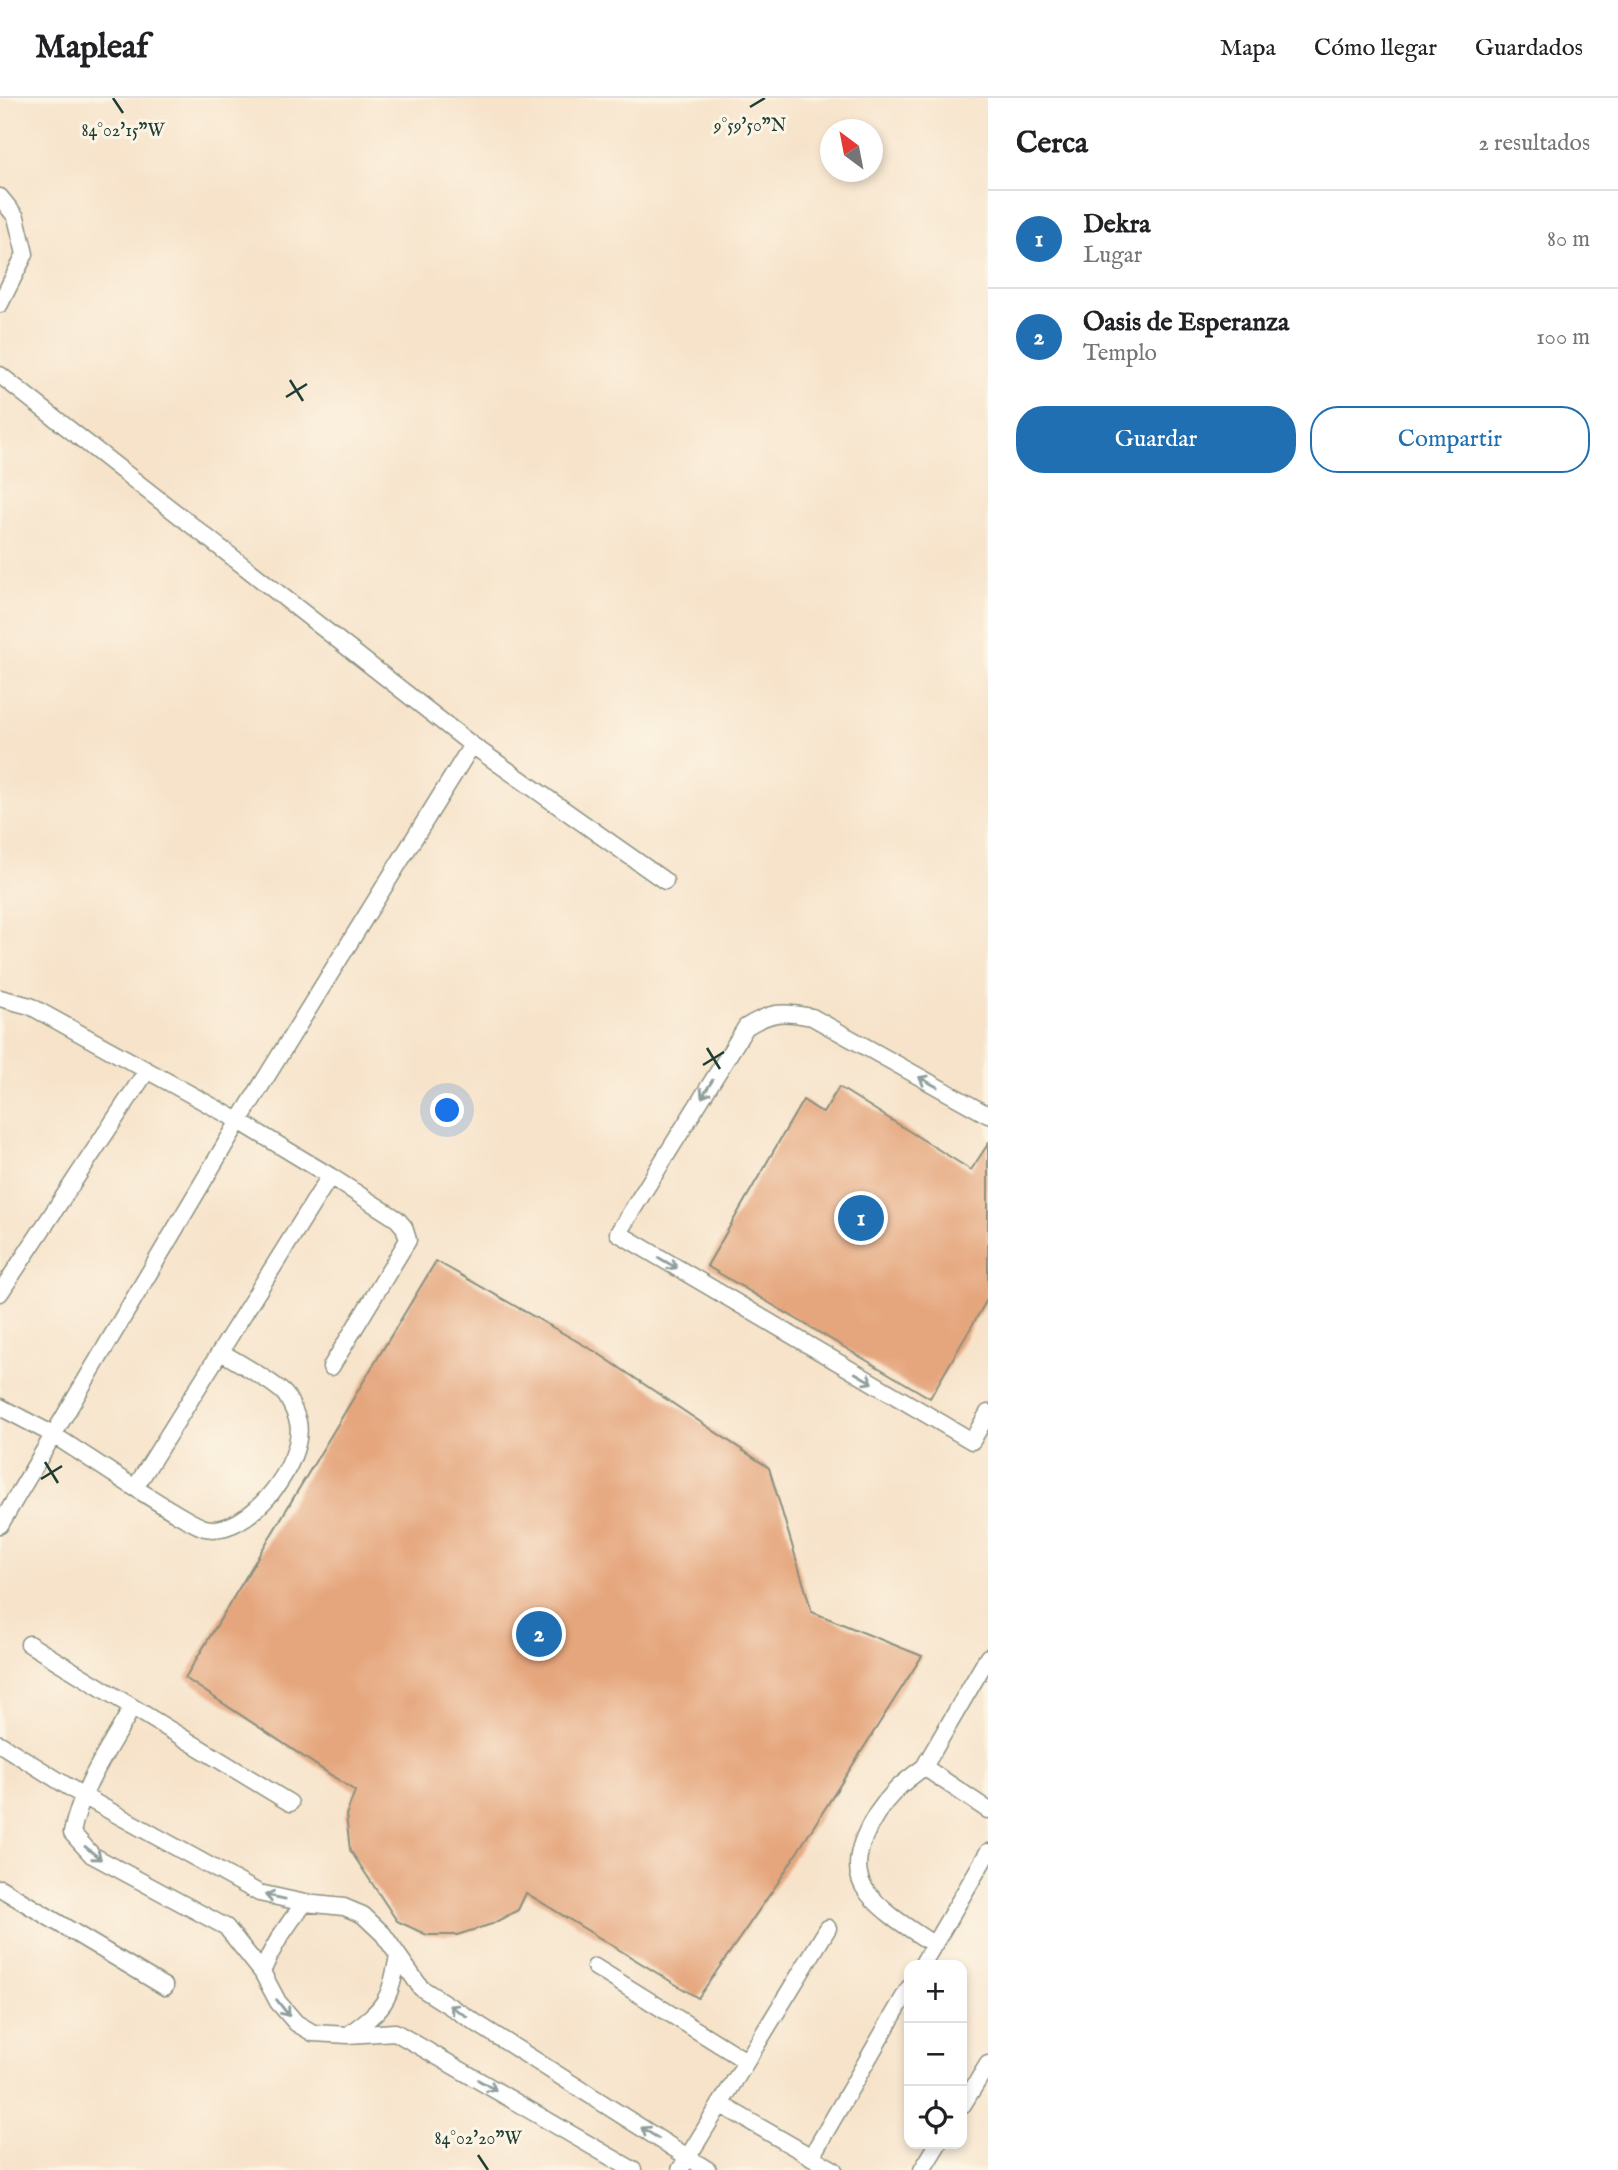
<!DOCTYPE html>
<html lang="es">
<meta charset="utf-8">
<style>
body{margin:0;font-family:"IM FELL English",serif;background:#f2f2f2;color:#202124}
.controls{position:absolute;right:21px;bottom:21px;display:grid;overflow:hidden;border-radius:14px;box-shadow:0 4px 10px #0003}
.controls button{width:63px;height:63px;display:grid;place-items:center;padding:0;border:0;border-bottom:2px solid #e0e0e0;background:#fff;color:#202124;font:35px sans-serif}
.compass{position:absolute;left:820px;top:21px;width:63px;height:63px;border-radius:50%;background:#fff;box-shadow:0 4px 10px #0003;rotate:328deg}
.you{position:absolute;left:448px;top:1013px;width:24px;height:24px;margin:-18px;border:5px solid #fff;border-radius:50%;background:#1a73e8;box-shadow:0 0 0 10px #1a73e833}
.badge{display:grid;place-items:center;width:46px;height:46px;border-radius:50%;background:#1f6fb2;color:#fff;font-size:23px;font-weight:700}
.pin{position:absolute;translate:-50% -50%;border:4px solid #fff;box-shadow:0 2px 7px #0006}
.list{margin:0;padding:0;list-style:none}
h2{display:flex;justify-content:space-between;align-items:center;height:91px;margin:0;padding:0 28px;font-size:30px}
h2 small{font-size:23px;font-weight:400;color:#757577}
.list li{display:grid;grid-template-columns:46px 1fr auto;gap:21px;align-items:center;box-sizing:border-box;height:98px;padding:0 28px;border-top:2px solid #e0e0e0}
.list b{display:block;font-size:26px;white-space:nowrap}
.list p{margin:0;font-size:23px;white-space:nowrap;color:#757577}
.list em{font-size:23px;font-style:normal;color:#757577}
.actions{display:flex;gap:14px;padding:21px 28px}
.actions a{flex:1;padding:16px 0;border:2px solid #1f6fb2;border-radius:28px;text-align:center;font-size:24px;color:#1f6fb2}
.actions .main{background:#1f6fb2;color:#fff}
.icon{flex:none;width:38px;height:38px;fill:none;stroke:currentColor;stroke-width:2;stroke-linecap:round;stroke-linejoin:round}
.map{position:relative;flex:none;width:988px;height:2072px;overflow:hidden}
header{display:flex;align-items:center;gap:42px;box-sizing:border-box;height:98px;padding:0 35px;background:#fff;border-bottom:2px solid #e0e0e0}
header strong{font-size:33px}
nav{display:flex;gap:38px;margin-inline-start:auto;font-size:24px}
main{display:flex}
aside{flex:1;background:#fff}
.map>svg:first-child{display:block}
</style>
<header>
<strong>Mapleaf</strong>
<nav><a>Mapa</a><a>Cómo llegar</a><a>Guardados</a></nav>
</header>
<main>
<div class="map">
<svg width="988" height="2072" viewBox="0 0 988 2072">
<rect width="100%" height="100%" fill="#fcf5e5"/>
<filter id="ink" filterUnits="userSpaceOnUse"><feTurbulence type="fractalNoise" baseFrequency=".0143" numOctaves="2"/><feDisplacementMap in="SourceGraphic" scale="14" xChannelSelector="R" yChannelSelector="G"/><feConvolveMatrix kernelMatrix="1 2 1 2 8 2 1 2 1" color-interpolation-filters="sRGB"/></filter>
<filter id="wash" filterUnits="userSpaceOnUse"><feTurbulence type="fractalNoise" baseFrequency=".00686" numOctaves="4" result="noise"/><feDisplacementMap in="SourceGraphic" scale="28" xChannelSelector="R" yChannelSelector="G"/><feGaussianBlur stdDeviation="1.57" result="paint"/><feColorMatrix in="noise" values="0 0 0 0 0 0 0 0 0 0 0 0 0 0 0 0 0 1.4 0 .05"/><feComposite in="paint" operator="in"/></filter>
<g filter="url(#wash)">
<rect width="100%" height="100%" fill="#f7e3ca"/>
<g id="blocks">
<path fill="#e5a67d" d="M839,989l132,83 17,-26v154l-58,100 -223,-132 96,-166 20,13z
M436,1163l160,91 173,116 43,144 110,44 -145,228 -79,114 -172,-105 -8,17 -26,14 -35,11h-30l-30,-14 -47,-71 -4,-35 9,-24 -170,-113z"/>
</g>
</g>
<g filter="url(#ink)">
<use href="#blocks" fill-opacity="0" stroke="#8b907f" stroke-width="2"/>
<g fill="none" stroke-linecap="round" stroke-linejoin="round">
<g stroke="#8b907f" stroke-width="19">
<path id="service" d="M0,99l16,20 9,37 -25,50
M0,277l472,370
M0,900l30,8 209,115 -239,404
M988,1017l-176,-98c-28,-6 -41,-6 -66,10l-128,206 354,208 16,-28
M330,1078l67,43 7,8 4,13 -77,127
M0,1195l146,-221
M0,1309l52,27 83,54 195,-312 -91,-55 233,-376 193,136
M135,1390c15,9 57,37 70,40 44,10 101,-67 93,-106 -2,-8 -7,-18 -11,-25 -6,-11 -53,-37 -66,-45
M29,1546l261,159
M132,1610c-22,39 -52,81 -60,125l20,22 134,72 36,45 16,30 18,21 17,10 35,2 47,-3 238,138
M0,1646l83,52 176,97 46,10 39,4 19,8 20,19 38,54 287,182
M924,1669l64,-110
M0,1790l165,99
M934,1847c-23,-16 -50,-31 -67,-53 -24,-31 6,-78 28,-101 8,-9 20,-17 29,-24l64,43
M922,1867l66,-113
M595,1869l151,94
M262,1874c11,-27 24,-47 43,-69
M348,1937c38,-29 41,-32 50,-79
M720,2006l114,66
M962,2008l26,-42
M811,2059l98,-169
M680,2072l148,-242
M922,2072l16,-26"/>
</g>
<use href="#service" stroke="#fff" stroke-width="16"/>
</g>
<defs><path id="oneway-shaft" d="M-6 0H5M1.5-3L5.5 0L1.5 3" fill="none" stroke-width="1.6" stroke-linecap="round" stroke-linejoin="round" transform="scale(1.75)"/></defs>
<g stroke="#8f9e9a">
<use href="#oneway-shaft" transform="translate(928 984) rotate(-151)"/>
<use href="#oneway-shaft" transform="translate(707 991) rotate(122)"/>
<use href="#oneway-shaft" transform="translate(668 1165) rotate(30)"/>
<use href="#oneway-shaft" transform="translate(864 1280) rotate(30)"/>
<use href="#oneway-shaft" transform="translate(93 1755) rotate(39)"/>
<use href="#oneway-shaft" transform="translate(275 1799) rotate(-168)"/>
<use href="#oneway-shaft" transform="translate(283 1910) rotate(52)"/>
<use href="#oneway-shaft" transform="translate(458 1913) rotate(-148)"/>
<use href="#oneway-shaft" transform="translate(487 1987) rotate(30)"/>
<use href="#oneway-shaft" transform="translate(650 2035) rotate(-148)"/>
</g>
</g>
<path fill="none" stroke="#1f3d34" stroke-width="2.5" d="M113,0l10,15M750,9l15,-9M290,282l13,21M286,299l21,-13M707,950l13,21M703,967l21,-13M45,1364l13,21M41,1381l21,-13M478,2057l10,15"/>
<g font-size="18" text-anchor="middle" fill="#1f3d34" stroke="#fcf5e5" stroke-width="6" stroke-linejoin="round" paint-order="stroke">
<text x="750" y="33">9°59'50"N</text>
<text x="123" y="38">84°02'15"W</text>
<text x="478" y="2046">84°02'20"W</text>
</g>
</svg>
<div class="controls">
<button>+</button>
<button>−</button>
<button><svg class="icon" aria-label="locate" viewBox="0 0 24 24"><circle cx="12" cy="12" r="6"/><path d="M12 2v4M12 18v4M2 12h4M18 12h4"/></svg></button>
</div>
<svg class="compass" viewBox="-18 -18 36 36"><path d="M0-13l5 13h-10z" fill="#e53935"/><path d="M0 13l5-13h-10z" fill="#757577"/></svg>
<div class="you"></div>
<div class="pin badge" style="left:861px;top:1120px">1</div>
<div class="pin badge" style="left:539px;top:1536px">2</div>
</div>
<aside>
<h2>Cerca<small>2 resultados</small></h2>
<ul class="list">
<li><span class="badge">1</span><div><b>Dekra</b><p>Lugar</p></div><em>80 m</em></li>
<li><span class="badge">2</span><div><b>Oasis de Esperanza</b><p>Templo</p></div><em>100 m</em></li>
</ul>
<div class="actions"><a class="main">Guardar</a><a>Compartir</a></div>
</aside>
</main>
